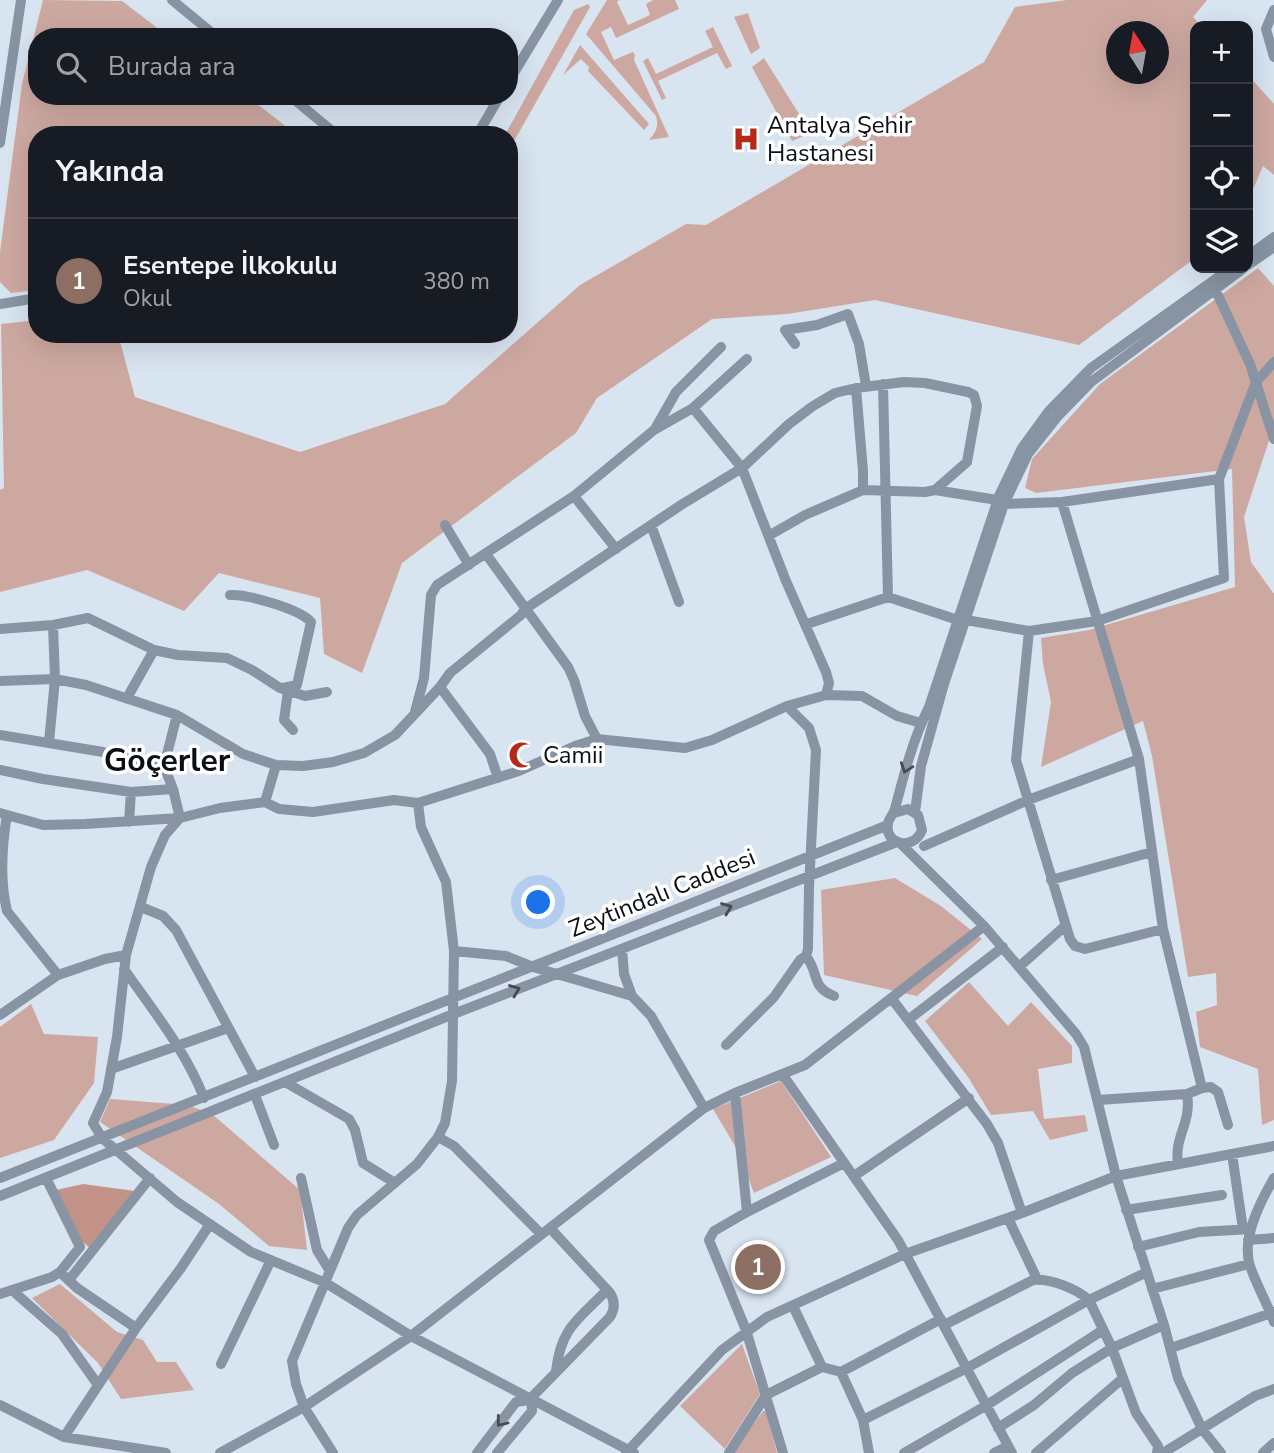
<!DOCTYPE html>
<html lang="tr">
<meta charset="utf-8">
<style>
body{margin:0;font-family:"Nunito Sans",sans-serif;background:#242831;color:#f1f3f6}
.controls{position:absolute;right:21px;top:21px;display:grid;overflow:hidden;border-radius:14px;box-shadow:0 7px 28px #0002}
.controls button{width:63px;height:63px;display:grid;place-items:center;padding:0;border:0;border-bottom:2px solid #363941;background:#171b24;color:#f1f3f6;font:35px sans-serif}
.compass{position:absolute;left:1106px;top:21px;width:63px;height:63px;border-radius:50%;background:#171b24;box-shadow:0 7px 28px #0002;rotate:349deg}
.you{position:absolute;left:539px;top:903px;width:24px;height:24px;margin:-18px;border:5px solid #fff;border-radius:50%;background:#1a73e8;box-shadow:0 0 0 10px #1a73e833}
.badge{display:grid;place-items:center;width:46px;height:46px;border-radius:50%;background:#d79992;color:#fff;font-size:23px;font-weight:700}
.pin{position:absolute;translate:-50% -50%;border:4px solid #fff;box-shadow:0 2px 7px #0006}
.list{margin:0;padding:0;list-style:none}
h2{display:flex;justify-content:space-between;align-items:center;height:91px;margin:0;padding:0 28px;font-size:30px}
h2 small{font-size:23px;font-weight:400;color:#9ea1a6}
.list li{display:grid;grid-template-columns:46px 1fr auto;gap:21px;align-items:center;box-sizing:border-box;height:126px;padding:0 28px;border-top:2px solid #363941}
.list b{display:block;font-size:26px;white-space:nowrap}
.list p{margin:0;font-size:23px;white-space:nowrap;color:#9ea1a6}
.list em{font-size:23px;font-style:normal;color:#9ea1a6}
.icon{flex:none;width:38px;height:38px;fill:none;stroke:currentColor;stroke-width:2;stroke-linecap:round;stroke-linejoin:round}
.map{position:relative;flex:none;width:1274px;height:1453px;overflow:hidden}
.search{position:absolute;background:#171b24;box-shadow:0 7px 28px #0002;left:28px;top:28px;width:490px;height:77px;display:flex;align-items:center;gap:18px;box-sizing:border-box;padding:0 24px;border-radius:28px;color:#9ea1a6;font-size:26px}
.panel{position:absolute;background:#171b24;box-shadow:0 7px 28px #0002;left:28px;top:126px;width:490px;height:217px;border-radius:28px}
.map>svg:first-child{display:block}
</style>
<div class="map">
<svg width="1274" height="1453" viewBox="0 0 1274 1453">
<rect width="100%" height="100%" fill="#d9e4f1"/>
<path fill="#cda8a1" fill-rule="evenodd" d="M43,0l79,1 47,36h-132v59h210l50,39h-260v155l-26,3 -11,-11v-30l22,-168z
M607,0h12l-2,2 11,23 22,-10 -4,-11 7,-4h22l4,9 -63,29 -5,-11 -10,5 13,28 19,-8 2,3 -1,5 35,77 -20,3c7,-8 10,-13 7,-24l-70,-82z
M1067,0h140l-14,17 9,9h-7v232l-116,87 -204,-45 -88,14 -75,5 -115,79 -21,35 -174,130 -40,110 -38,-19 -4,-56 -101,-25 -35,38 -97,-41 -87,22v-102l4,-2 -3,-164 36,-4v14h81l17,63 165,55 145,-48 135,-119 106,-61 20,1 278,-163 31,-55zM1116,32h42v42h-42z
M588,4l2,3 -81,143v-15h-4l69,-125z
M748,13l12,35 -9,6 -17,-37z
M713,27l19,39 -6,3 -9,-16 -59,28 8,17 -4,2 -19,-39 5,-3 8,16 57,-27 -8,-16z
M580,45l69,79 -5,6 -56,-59 1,-4 -8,-8 -18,16z
M764,58l47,75 -19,8 -40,-74z
M1248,75l26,29v71l-11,-9 -15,35z
M1258,268l16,18v139l-30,92 7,45 23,32v526l-12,5 -4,-56 -58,-22 -4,-35 21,-7 -1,-32 -28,4 -36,-221 -9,-35 -102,46 10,-65 -8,-38 -2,-26 48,-8 146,-43 -3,-118 -196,24 -11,-5 7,-29 68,-75z
M895,878l46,28 41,33 -65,57 -93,-21 -3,-85z
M969,982l39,44 23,-24 41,44v17l-34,6 6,50 41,-4 3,16 -38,9 -17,-29 -42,4 -23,-38 -43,-56z
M31,1004l13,30 54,3 -4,46 -40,57 -54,18v-131z
M781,1081l50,76 -77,36 -16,-42 -25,-42z
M110,1099l78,6 24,9 88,76 7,60 -38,-4 -50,-42 -119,-82z
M60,1284l57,48 26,8 14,22h19l18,28 -73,9 -23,-36 -66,-65z
M742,1344l18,50 -35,55 -45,-43z
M763,1411h3l11,42h-45z"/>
<path fill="#c3938a" d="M83,1184l52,7 -44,58 -15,-13 -20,-46z"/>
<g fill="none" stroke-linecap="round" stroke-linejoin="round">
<path stroke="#8894a3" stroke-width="10" d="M172,0l45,37
M1274,10l-8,19 8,28
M509,81l49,-81
M290,96l47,39
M477,135l23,-39
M0,143l21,-143
M1248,256l26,-19
M1248,265l26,-18
M1215,289l35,75 24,75
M0,304l37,-6
M795,344l-10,-14 32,-5 31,-11 11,30 7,42
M883,384l5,213
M856,388l7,83v19
M693,408l49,60 44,113 40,91 3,11 -3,12
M655,429l21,-37 45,-45
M935,490l62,10
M574,496l42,53
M1062,502l77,257 24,170 39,159
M1004,504l58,-2 157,-23 37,-97 18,-20
M445,525l24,40
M651,525l28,77
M486,554l82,113 6,13 11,36 12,23
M230,595c17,-1 70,14 81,27l-14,63 -14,3
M966,620l63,11 -13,129 54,179 5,7 10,3 78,-20
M807,624l81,-27 70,23
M0,629l53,-4 35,-7 66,32 24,5 49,3 25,12 28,18 25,8 22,-4
M1029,631l68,-10 127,-43 -5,-99
M0,681l55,-2 31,6 91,30 66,39 33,11 27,1 30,-4 31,-9 31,-18 45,-48 10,-14 71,-58 4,-6 156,-104 61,-37 47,-44 24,-18 22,-13 21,-5 48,-6 21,1 43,9 6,3 3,11 -10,56 -32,28 -10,2 -62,-2 -58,25 -35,20
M440,687l50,67 8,24
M288,691l-4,29 9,10
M127,698l27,-48
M415,712l9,-34 7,-83 6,-10 137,-89 80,-66 39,-22 54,-49
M177,715l-13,51 9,23 7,29 -15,17 -14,32 -25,88 -9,82 -10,55 -14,31 9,15 75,64 74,50 75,31 85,53 223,117
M0,735l103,17 61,14
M49,742l6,-63 -2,-54
M0,770l43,9 88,13 42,-3
M265,802l11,-37
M915,812l6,-46 23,-82 60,-180 24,-50 30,-38 33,-34 153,-114
M0,813l43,12 42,-1 95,-6 40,-10 45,-6 14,7 34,3 81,-12 24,3 101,-32 56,-25 22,-7 88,9 27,-8 75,-34 39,-11 36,1 35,20 24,7
M894,813l14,-4 10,6 4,15c-8,21 -38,16 -34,-7 1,-5 5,-8 7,-14 9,-35 18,-70 34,-102l70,-211 23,-48 27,-37 42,-43 140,-100
M7,815c-5,30 -7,67 0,96l51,64
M129,822l2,-30
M901,844l83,82 92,108 8,13 32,129 48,149 14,53 24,51 19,24
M924,846l104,-46 111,-41
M1051,880l101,-28
M141,907l22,9 13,14 79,147
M622,949l2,25 8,22
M454,951l52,5 27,11 99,29 19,20 53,92
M806,956c14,18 4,30 28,40
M1020,966l45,-40
M124,969c28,40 62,82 80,129
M892,999l16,21 95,-73
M0,1015l58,-40 47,-16 21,-4
M908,1020l79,104 11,19 24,70
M726,1045l48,-48 26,-37 6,-4 2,-7 1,-62 7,-137 -7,-22 -22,-22
M111,1069l117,-41
M783,1075l115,165 114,213
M285,1082l64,37 6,11 8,33 32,20
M735,1093l12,119 -33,19 -5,9 37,90 37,123
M255,1095l19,50
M1098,1100l89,-6 15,-6 9,-1 7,5 10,33
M438,1137l16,9 87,88
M1232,1154l11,75
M1178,1163c-4,-27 14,-40 9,-69
M854,1176l115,-78
M0,1178l888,-353
M301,1178l16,72 13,21
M1274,1178c-14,24 -33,61 -24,88 7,20 17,37 24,56
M0,1196l451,-181 446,-173
M1126,1210l96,-15
M747,1212l97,-49
M1008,1218l29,61
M1248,1240l26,-2
M1138,1247l61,-15 52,-3
M60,1272l17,16 59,40 45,-60 29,-44
M69,1280l81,-102
M1152,1289l97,-25
M13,1291l49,43 36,51
M0,1294l52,-17 8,-5 20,-25 -34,-69
M944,1325l89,-45c17,-2 44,9 56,20l23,48 24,65 22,33 -1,7
M1171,1348l103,-36
M221,1364l50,-104
M822,1367l19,5 100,-53
M556,1371c5,-44 22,-51 51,-81
M841,1372l22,48
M0,1405l64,32 102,16
M998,1428l36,-23 38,-32 40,-25 52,-23
M64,1437l72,-109
M220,1453l84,-46 107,-71 293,-228 31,-15 70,-28 179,-139
M333,1453l-29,-46 -8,-23 -4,-23 56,-133 9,-13 60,-51 21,-27 7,-14 7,-42 2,-130 -8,-69 -25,-55 -3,-24
M477,1453l39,-51 13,-2
M497,1453l35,-42 -1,-13 79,-81c5,-8 5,-16 0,-24l-60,-65
M626,1453l96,-103 45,-33 138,-63 117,-41 94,-37 158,-30
M729,1453l37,-58 56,-28 -29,-61
M869,1453l-6,-33 104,-52 122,-68 58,-28
M904,1453l83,-48 116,-75
M994,1453l14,-7
M1036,1453l86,-74
M1163,1453l92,-57 19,-7
M1263,1453l11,-10"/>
</g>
<defs><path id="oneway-chevron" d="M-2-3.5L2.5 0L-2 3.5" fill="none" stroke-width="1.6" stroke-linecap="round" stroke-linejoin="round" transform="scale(1.75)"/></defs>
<g stroke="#434b54">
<use href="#oneway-chevron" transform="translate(906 768) rotate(109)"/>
<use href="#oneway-chevron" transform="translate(727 908) rotate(-21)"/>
<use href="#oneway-chevron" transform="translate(515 990) rotate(-21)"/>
<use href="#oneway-chevron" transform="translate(501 1422) rotate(128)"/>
</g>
<defs>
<g id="hospital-bare" transform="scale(2.1)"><path d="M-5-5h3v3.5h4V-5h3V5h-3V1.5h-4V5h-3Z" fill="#b72a17" stroke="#fff" stroke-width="2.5" paint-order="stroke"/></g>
<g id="mosque-bare" transform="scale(2.1)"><path d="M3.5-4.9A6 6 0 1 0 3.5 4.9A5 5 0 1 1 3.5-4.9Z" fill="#b72a17" stroke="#fff" stroke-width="2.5" paint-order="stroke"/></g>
</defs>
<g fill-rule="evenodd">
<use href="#hospital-bare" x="746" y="139"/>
<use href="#mosque-bare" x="522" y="755"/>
</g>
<g text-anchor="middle" stroke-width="7" stroke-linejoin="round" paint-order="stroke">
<g font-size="24" fill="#0b0f13" stroke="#fff" text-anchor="start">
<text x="767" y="133">Antalya Şehir<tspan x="767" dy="28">Hastanesi</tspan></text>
<text x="543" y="763">Camii</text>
</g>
<g font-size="24" fill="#0b0f13" stroke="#fff">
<text transform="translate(662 893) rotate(-22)" y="8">Zeytindalı Caddesi</text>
</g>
<g font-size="32" font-weight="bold" fill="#0b0f13" stroke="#fff">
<text x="167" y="771">Göçerler</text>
</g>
</g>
</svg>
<div class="controls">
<button>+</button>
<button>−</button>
<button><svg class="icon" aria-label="locate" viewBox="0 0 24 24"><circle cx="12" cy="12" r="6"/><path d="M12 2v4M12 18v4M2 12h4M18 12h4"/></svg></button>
<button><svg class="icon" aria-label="layers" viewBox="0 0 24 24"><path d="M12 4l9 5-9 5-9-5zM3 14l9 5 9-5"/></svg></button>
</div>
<svg class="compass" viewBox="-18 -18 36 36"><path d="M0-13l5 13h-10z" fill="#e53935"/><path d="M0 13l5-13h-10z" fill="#9ea1a6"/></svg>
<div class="you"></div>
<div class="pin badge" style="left:758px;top:1267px;background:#8d6e63">1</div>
<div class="search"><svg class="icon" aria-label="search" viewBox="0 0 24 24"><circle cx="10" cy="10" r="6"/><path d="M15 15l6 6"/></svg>Burada ara</div>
<section class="panel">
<h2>Yakında<small></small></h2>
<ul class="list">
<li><span class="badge" style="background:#8d6e63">1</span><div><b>Esentepe İlkokulu</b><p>Okul</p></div><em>380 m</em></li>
</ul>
</section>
</div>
